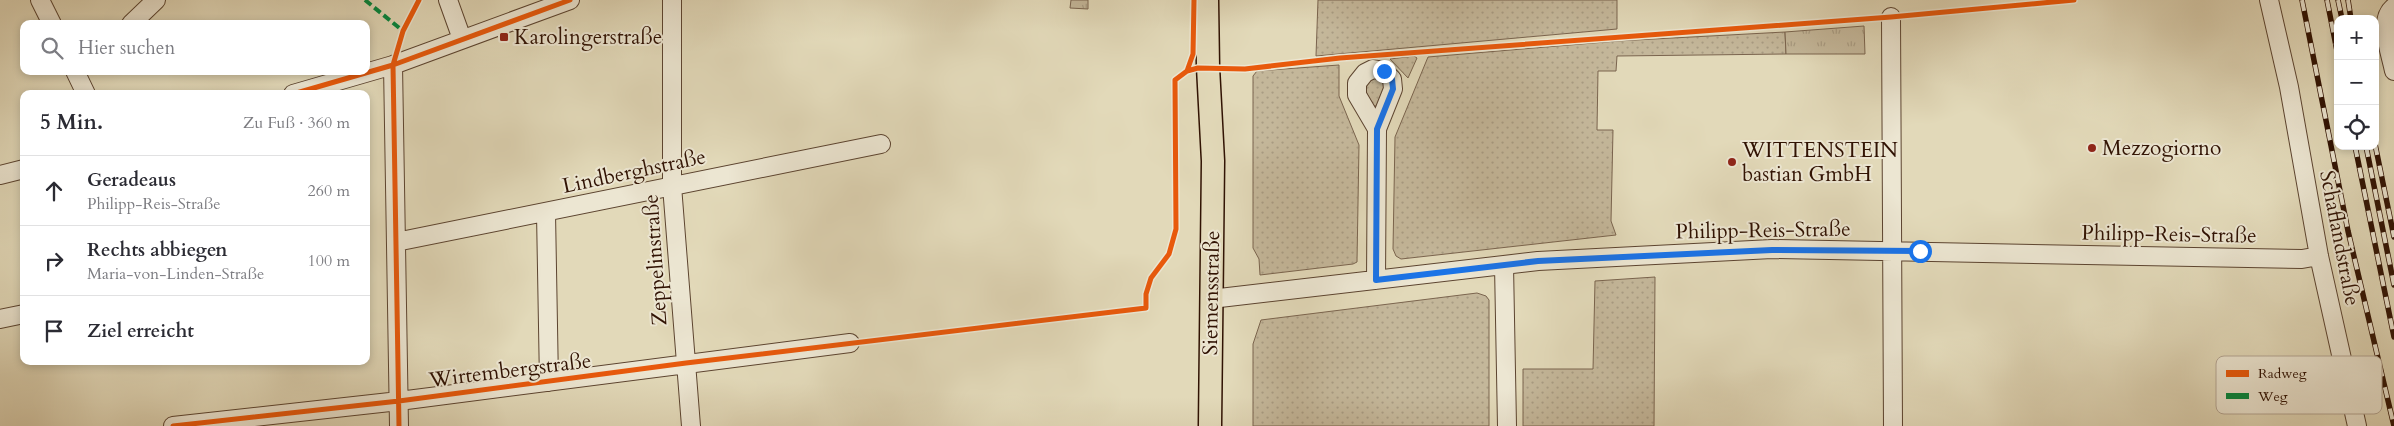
<!DOCTYPE html>
<html lang="de">
<meta charset="utf-8">
<style>
body{margin:0;font-family:Cardo,serif;background:#f2f2f3;color:#2b2b33}
.controls{position:absolute;right:15px;top:15px;display:grid;overflow:hidden;border-radius:10px;box-shadow:0 2px 8px #0003}
.controls button{width:45px;height:45px;display:grid;place-items:center;padding:0;border:0;border-bottom:1px solid #e1e1e2;background:#fff;color:#2b2b33;font:25px sans-serif}
.stop{position:absolute;width:15px;height:15px;margin:-11px;border:4px solid #1a73e8;border-radius:50%;background:#fff}
.stop.end{background:#1a73e8;border-color:#fff;box-shadow:0 1px 5px #0008}
.list{margin:0;padding:0;list-style:none}
h2{display:flex;justify-content:space-between;align-items:center;height:65px;margin:0;padding:0 20px;font-size:21px}
h2 small{font-size:16px;font-weight:400;color:#7c7c81}
.list li{display:grid;grid-template-columns:32px 1fr auto;gap:15px;align-items:center;box-sizing:border-box;height:70px;padding:0 20px;border-top:1px solid #e1e1e2}
.list b{display:block;font-size:19px;white-space:nowrap}
.list p{margin:0;font-size:16px;white-space:nowrap;color:#7c7c81}
.list em{font-size:16px;font-style:normal;color:#7c7c81}
.icon{flex:none;width:28px;height:28px;fill:none;stroke:currentColor;stroke-width:2;stroke-linecap:round;stroke-linejoin:round}
.map{position:relative;flex:none;width:2394px;height:426px;overflow:hidden}
.search{position:absolute;background:#fff;box-shadow:0 2px 8px #0003;left:20px;top:20px;width:350px;height:55px;display:flex;align-items:center;gap:12px;box-sizing:border-box;padding:0 18px;border-radius:10px;color:#7c7c81;font-size:19px}
.panel{position:absolute;background:#fff;box-shadow:0 2px 8px #0003;left:20px;top:90px;width:350px;height:275px;border-radius:10px}
.map>svg:first-child{display:block}
</style>
<div class="map">
<svg width="2394" height="426" viewBox="0 0 2394 426">
<defs>
<pattern id="grass-dots" width="8" height="8" patternUnits="userSpaceOnUse" patternTransform="scale(1.25)"><rect width="8" height="8" fill="#c4b79a"/><path d="M2 2h.1M6 6h.1" fill="none" stroke="#a99c83" stroke-width="1.8" stroke-linecap="round"/></pattern>
<pattern id="park-tufts" width="24" height="20" patternUnits="userSpaceOnUse" patternTransform="scale(1.25)"><rect width="24" height="20" fill="#c4b79a"/><path d="M3 7l-1-3M5 7V3M7 7l1-3M15 17l-1-3M17 17v-4M19 17l1-3" fill="none" stroke="#a99c83"/></pattern>
</defs>
<rect width="100%" height="100%" fill="#e2d9b9"/>
<filter id="stains"><feTurbulence type="fractalNoise" baseFrequency=".004" numOctaves="4"/><feColorMatrix values="0 0 0 0 .2 0 0 0 0 .09 0 0 0 0 .02 0 0 0 .5 -.17"/></filter>
<radialGradient id="worn" r=".72"><stop offset=".6" stop-color="#630" stop-opacity="0"/><stop offset="1" stop-color="#630" stop-opacity=".3"/></radialGradient>
<path fill="url(#grass-dots)" stroke="#7a644e" d="M1318,0h299v29l-301,27z
M1785,32l1,22 -169,2 -1,15h-18l-1,59h16l-2,91 5,14 -215,24 -5,-3 -3,-7 2,-112 33,-80 189,-16z
M1414,56l3,2 -9,20 -18,-19z
M1339,65v31l20,49 -2,117 -4,2 -93,11 -1,-16 -6,-11v-172l4,-5z
M1379,77l7,8 -6,21h-7l-9,-18 7,-10z
M1655,277l-1,149h-131v-57h70l2,-88z
M1477,293l9,3 3,4v126h-236v-82l8,-24z"/>
<path fill="url(#park-tufts)" stroke="#7a644e" d="M1071,0h17v9l-18,-1z
M1864,26l1,28h-79l-1,-22z"/>
<g fill="none" stroke-linecap="round" stroke-linejoin="round">
<g stroke="#5c4430" stroke-width="20">
<path id="minor" d="M40,0l12,24
M448,0l14,39
M672,0v186l19,240
M2269,0l20,87 30,169 38,170
M2394,7c-17,13 -3,47 0,64
M1891,17l2,409
M131,24l25,-24
M393,65l6,361
M75,71l11,23
M293,94l100,-29 177,-65
M0,175l24,-6
M546,213l3,169
M396,242l485,-98
M1504,265l3,161
M1376,280l1,-151 16,-40 -1,-10 -8,-8 -11,-2 -8,4 -8,10v12l20,34
M1211,299l327,-38 234,-12 530,10 17,-3
M0,319l24,-5
M173,426l226,-25 451,-58"/>
</g>
<g stroke="#301203" stroke-width="25">
<path id="major" d="M1207,0l1,67 5,94 -3,265"/>
</g>
<use href="#minor" stroke="#ece6d2" stroke-width="18"/>
<use href="#major" stroke="#e2d9b9" stroke-width="22"/>
<g stroke="#301203" stroke-width="5.5">
<path id="rail" d="M2302,0l46,231 46,195
M2327,0l11,56
M2338,0l4,19
M2348,0l3,19
M2375,144l19,93
M2355,146l39,191
M2366,146l28,139"/>
</g>
<use href="#rail" stroke="#ece6d2" stroke-width="4" stroke-dasharray="11" stroke-linecap="butt"/>
<path stroke="#00873e" stroke-width="4" stroke-dasharray="8 4" stroke-linecap="butt" d="M365,0l38,31"/>
<g stroke="#ece6d2" stroke-width="8">
<path id="cycleway" d="M1187,71l6,-17 1,-54
M293,94l100,-29 177,-65
M173,426l226,-25 287,-38 460,-55v-14l5,-16 18,-24 7,-25 -1,-149 12,-9 11,-3 47,1 95,-11 551,-41 183,-17
M399,426l-6,-361 10,-34 16,-31"/>
</g>
<use href="#cycleway" stroke="#e8590c" stroke-width="5"/>
</g>
<g fill="none" stroke-linecap="round" stroke-linejoin="round">
<path stroke="#1a73e8" stroke-width="6" d="M1384,71l8,8 1,10 -16,40 -1,151 162,-19 234,-11 148,1"/>
</g>
<g fill="#8f2418" stroke="#ece6d2" stroke-width="2">
<rect x="499" y="32" width="10" height="10" rx="2.5"/>
<circle cx="2092" cy="148" r="5"/>
<circle cx="1732" cy="162" r="5"/>
</g>
<g text-anchor="middle" stroke-width="4" stroke-linejoin="round" paint-order="stroke">
<g font-size="21" fill="#301203" stroke="#ece6d2" text-anchor="start">
<text x="514" y="44">Karolingerstraße</text>
<text x="2102" y="155">Mezzogiorno</text>
<text x="1742" y="157">WITTENSTEIN<tspan x="1742" dy="24">bastian GmbH</tspan></text>
</g>
<g font-size="21" fill="#301203" stroke="#ece6d2">
<text transform="translate(634 171) rotate(-12)" y="7">Lindberghstraße</text>
<text transform="translate(1763 230) rotate(-1)" y="7">Philipp-Reis-Straße</text>
<text transform="translate(2169 234) rotate(1)" y="7">Philipp-Reis-Straße</text>
<text transform="translate(2340 238) rotate(79)" y="7">Schaflandstraße</text>
<text transform="translate(655 260) rotate(-94)" y="7">Zeppelinstraße</text>
<text transform="translate(1211 293) rotate(-89)" y="7">Siemensstraße</text>
<text transform="translate(510 370) rotate(-7)" y="7">Wirtembergstraße</text>
</g>
</g>
<rect x="2216" y="356" width="166" height="58" rx="8" fill="#ece6d2" stroke="#b4a694" stroke-width="1"/>
<rect x="2226" y="370" width="23" height="7" fill="#e8590c"/>
<rect x="2226" y="393" width="23" height="6" fill="#00873e"/>
<g font-size="14" fill="#301203">
<text x="2258" y="378">Radweg</text>
<text x="2258" y="401">Weg</text>
</g>
<rect width="100%" height="100%" filter="url(#stains)"/>
<rect width="100%" height="100%" fill="url(#worn)"/>
</svg>
<div class="controls">
<button>+</button>
<button>−</button>
<button><svg class="icon" aria-label="locate" viewBox="0 0 24 24"><circle cx="12" cy="12" r="6"/><path d="M12 2v4M12 18v4M2 12h4M18 12h4"/></svg></button>
</div>
<div class="stop" style="left:1920px;top:251px"></div>
<div class="stop end" style="left:1384px;top:71px"></div>
<div class="search"><svg class="icon" aria-label="search" viewBox="0 0 24 24"><circle cx="10" cy="10" r="6"/><path d="M15 15l6 6"/></svg>Hier suchen</div>
<section class="panel">
<h2>5 Min.<small>Zu Fuß · 360 m</small></h2>
<ul class="list">
<li><svg class="icon" aria-label="ahead" viewBox="0 0 24 24"><path d="M12 20V5M6 11l6-6 6 6"/></svg><div><b>Geradeaus</b><p>Philipp-Reis-Straße</p></div><em>260 m</em></li>
<li><svg class="icon" aria-label="right" viewBox="0 0 24 24"><path d="M7 20v-9h11M14 6l5 5-5 5"/></svg><div><b>Rechts abbiegen</b><p>Maria-von-Linden-Straße</p></div><em>100 m</em></li>
<li><svg class="icon" aria-label="arrive" viewBox="0 0 24 24"><path d="M6 21V4h12l-3 4 3 4H6"/></svg><div><b>Ziel erreicht</b></div></li>
</ul>
</section>
</div>
